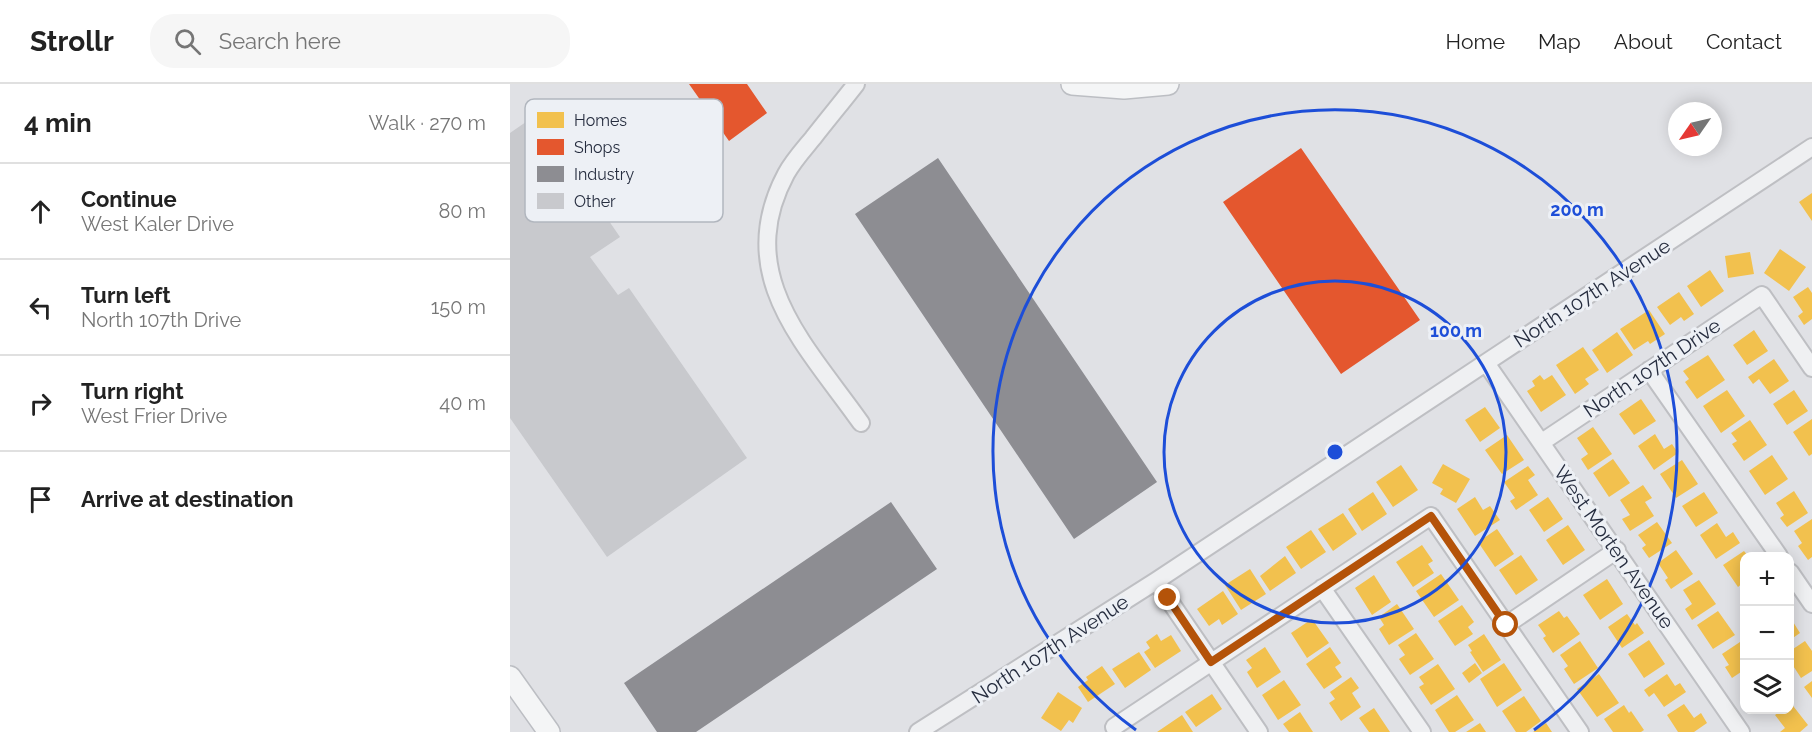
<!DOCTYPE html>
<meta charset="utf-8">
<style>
body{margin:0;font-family:Raleway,sans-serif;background:#f6f6f6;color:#222}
.controls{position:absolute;right:18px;bottom:18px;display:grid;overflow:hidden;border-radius:12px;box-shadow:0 3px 15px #0003}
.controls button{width:54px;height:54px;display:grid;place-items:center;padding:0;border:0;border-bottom:2px solid #e0e0e0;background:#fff;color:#222;font:30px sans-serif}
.compass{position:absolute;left:1158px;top:18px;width:54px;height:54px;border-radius:50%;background:#fff;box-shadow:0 3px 15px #0003;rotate:236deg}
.stop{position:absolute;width:18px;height:18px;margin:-14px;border:4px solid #b45309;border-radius:50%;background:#fff}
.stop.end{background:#b45309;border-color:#fff;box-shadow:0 2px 6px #0008}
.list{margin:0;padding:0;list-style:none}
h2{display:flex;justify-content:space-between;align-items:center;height:78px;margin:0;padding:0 24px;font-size:26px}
h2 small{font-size:20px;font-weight:400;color:#767676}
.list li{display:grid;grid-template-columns:39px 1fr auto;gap:18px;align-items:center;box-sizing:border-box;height:96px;padding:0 24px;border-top:2px solid #e0e0e0}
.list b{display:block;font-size:22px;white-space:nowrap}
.list p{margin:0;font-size:20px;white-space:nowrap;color:#767676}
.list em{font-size:20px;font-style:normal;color:#767676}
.icon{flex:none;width:33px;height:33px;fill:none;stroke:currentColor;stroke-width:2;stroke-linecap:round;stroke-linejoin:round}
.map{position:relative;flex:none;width:1302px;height:648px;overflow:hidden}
header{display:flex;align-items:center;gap:36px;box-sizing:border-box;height:84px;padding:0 30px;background:#fff;border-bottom:2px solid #e0e0e0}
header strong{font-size:28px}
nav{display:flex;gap:33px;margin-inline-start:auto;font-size:21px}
.search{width:420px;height:54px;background:#f6f6f6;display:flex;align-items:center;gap:15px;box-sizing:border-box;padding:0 21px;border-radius:24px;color:#767676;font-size:22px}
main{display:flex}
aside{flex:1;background:#fff}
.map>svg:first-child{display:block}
</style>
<header>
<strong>Strollr</strong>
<div class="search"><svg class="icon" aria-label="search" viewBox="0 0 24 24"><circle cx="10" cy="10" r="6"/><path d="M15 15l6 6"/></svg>Search here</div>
<nav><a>Home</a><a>Map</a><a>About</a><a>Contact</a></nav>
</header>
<main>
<aside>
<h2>4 min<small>Walk · 270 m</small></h2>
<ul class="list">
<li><svg class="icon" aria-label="ahead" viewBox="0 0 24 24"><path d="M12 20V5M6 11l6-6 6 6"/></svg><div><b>Continue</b><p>West Kaler Drive</p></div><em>80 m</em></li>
<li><svg class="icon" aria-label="left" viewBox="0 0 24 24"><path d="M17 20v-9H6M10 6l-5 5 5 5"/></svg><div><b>Turn left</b><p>North 107th Drive</p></div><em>150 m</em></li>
<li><svg class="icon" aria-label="right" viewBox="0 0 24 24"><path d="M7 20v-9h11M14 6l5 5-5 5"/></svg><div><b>Turn right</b><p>West Frier Drive</p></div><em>40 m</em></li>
<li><svg class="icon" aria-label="arrive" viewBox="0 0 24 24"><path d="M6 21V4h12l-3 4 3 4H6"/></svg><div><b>Arrive at destination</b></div></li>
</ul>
</aside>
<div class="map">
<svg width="1302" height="648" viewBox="0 0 1302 648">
<rect width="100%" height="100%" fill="#e0e1e5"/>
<path fill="#f2c14e" d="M1302,109v28l-13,-19z
M1270,165l26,18 -17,24 -25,-18z
M1240,168l4,22 -26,4 -3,-22z
M1200,186l14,21 -23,16 -14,-21z
M1298,203l4,6v26l-8,6 -6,-9 5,-4 -10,-15z
M1169,208l15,22 -10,7 -3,-4 -11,8 -13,-18z
M1139,226l16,24 -15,10 -2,-3 -14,9 -14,-21z
M1244,246l14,21 -21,14 -14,-20z
M1107,248l16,23 -26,18 -15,-23z
M1073,263l16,23 -14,9 4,5 -14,10 -19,-29z
M1198,271l17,25 -28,19 -12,-17 4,-3 -6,-8z
M1264,275l15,22 -19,13 -11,-15 -6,5 -5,-7z
M1030,291l4,5 8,-5 14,20 -25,17 -14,-21 8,-5 -3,-5z
M1217,306l18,26 -24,17 -18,-27z
M1284,306l14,21 -21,14 -14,-21z
M1131,315l15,22 -22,14 -15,-21z
M975,323l15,21 -20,14 -15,-22z
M1302,335v35l-3,2 -16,-24z
M1240,336l17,25 -23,16 -12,-17 5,-3 -6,-8z
M1083,343l19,27 -24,16 -7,-11 7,-5 -11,-16z
M1145,350l9,15 8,-5 6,9 -24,17 -16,-24z
M997,351l17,25 -22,14 -17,-24z
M1262,371l16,24 -23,16 -16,-24z
M1103,375l17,24 -21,14 -16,-24z
M1172,376l16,24 -22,14 -16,-24z
M933,380l27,15 -14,24 -16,-9 3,-5 -11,-6z
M891,381l17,25 -25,17 -17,-25z
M1018,382l7,9 -7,5 10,15 -22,15 -6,-9 5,-3 -11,-16z
M1133,401l9,13 -7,4 9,14 -24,15 -8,-12 8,-4 -10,-15z
M1284,407l14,22 -21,14 -7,-9 4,-3 -8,-12z
M863,408l14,22 -25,17 -14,-22z
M1194,408l14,21 -22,14 -14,-21z
M965,413l8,13 7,-4 10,14 -25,16 -18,-27z
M1038,413l15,22 -19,13 -15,-22z
M833,429l14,21 -24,17 -15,-22z
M1302,435v38l-4,3 -10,-14 4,-3 -8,-12z
M1147,438l15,21 -23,15 -7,-10 4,-3 -8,-10z
M1207,439l9,14 7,-5 7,11 -24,16 -16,-24z
M1058,441l17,25 -22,15 -17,-25z
M987,445l17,25 -19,13 -17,-25z
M801,446l15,22 -25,17 -15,-22z
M912,461l11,16 -5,3 6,9 -21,14 -17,-25z
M1166,466l17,24 -22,15 -6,-9 3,-2 -10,-15z
M1234,467l4,5h-4v26l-6,5 -15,-22z
M1011,471l17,25 -22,15 -17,-25z
M775,472l11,17 -26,18 -10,-15z
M740,485l16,25 -25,16 -16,-25z
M931,490l18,26 -25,17 -18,-26z
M864,491l17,27 -19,13 -17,-27z
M1097,495l16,25 -23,16 -17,-25z
M1189,496l17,24 -24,16 -7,-11 7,-5 -9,-14z
M713,507l15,23 -16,11 -3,-6 -10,7 -12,-17z
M887,520l17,25 -25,16 -10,-16 5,-4 -5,-8z
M952,521l12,17 -6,5 5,7 -18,12 -17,-25z
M1049,527l5,7 3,-2 13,18 -27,19 -10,-15 3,-2 -8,-11z
M1208,527l17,24 -22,14 -16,-24z
M1117,530l8,11 2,-2 7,10 -22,15 -14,-21z
M1280,533l10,16 -10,7z
M802,535l17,24 -22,15 -16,-25z
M906,549l18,26 -24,16 -11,-16 6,-4 -7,-10z
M647,550l4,7 10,-6 10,16 -26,17 -11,-16 6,-4 -4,-6z
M974,550l17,26 -18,12 -13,-20 2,-1 -4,-6z
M1139,556l16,24 -21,14 -16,-24z
M1070,557l18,27 -24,16 -10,-15 4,-3 -8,-11z
M1295,557l7,10v20l-11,7 -11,-17v-10z
M1230,558l4,7v21l-12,8 -7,-11 4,-2 -7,-11z
M755,563l16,25 -24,16 -10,-16 5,-4 -6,-8z
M820,563l11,16 -6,4 7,10 -18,12 -18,-25z
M629,568l12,18 -26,18 -13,-19z
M965,579l7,10 -13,10 -7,-10z
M994,579l18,27 -25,17 -17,-28z
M928,580l17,25 -24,16 -12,-18 5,-3 -5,-7z
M592,582l13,18 -27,18 -10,-15 10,-7 -2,-3z
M1089,590l20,29 -22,14 -20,-28z
M1157,590l8,12 5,-3 6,9 -22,15 -10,-14 -5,4 -5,-7z
M841,593l8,11 -7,5 9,14 -20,14 -12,-18 6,-4 -5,-7z
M774,596l17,25 -23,15 -16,-25z
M1302,597v17l-8,-11z
M548,608l24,16 -9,15 -4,-3 -8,11 -20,-13z
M702,610l10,15 -26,18 -11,-15z
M947,611l17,25 -19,12h-6l-14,-22z
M1014,612l17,25 -15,11h-10l-14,-21z
M1280,618l18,23 -8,7h-20l5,-4 -10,-13 7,-5h8z
M1174,620l10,14 7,-5 6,10 -13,9h-16l-11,-17z
M1114,621l5,8 2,-2 13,19 -3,2h-28l-9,-13z
M864,624l16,24h-21l-10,-14z
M790,628l13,20h-24l-6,-8z
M672,631l11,17h-36z
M970,639l6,9h-20z
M1036,639l6,9h-19z"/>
<path fill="#e4572e" d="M179,0h58l20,29 -38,28z
M791,64l119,172 -79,54 -118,-172z"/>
<path fill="#8d8d92" d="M428,74l219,324 -83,57 -219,-325z
M381,418l46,67 -241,163h-39l-33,-49z"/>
<path fill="#c8c9cd" d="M26,31l84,122 -30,20 28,38 11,-7 118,170 -140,99 -97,-139v-285z"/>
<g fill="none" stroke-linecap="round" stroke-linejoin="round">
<g stroke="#bebfc3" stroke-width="20">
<path id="minor" d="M346,0c-14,18 -29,36 -43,54 -9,11 -20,23 -27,36 -54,101 20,171 75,249
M976,279l255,369
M1139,286l130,186
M1032,358l220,-147 50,73
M1280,488l22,32
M646,497l103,151
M812,504l100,144
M996,541l111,-75
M604,643l317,-211 149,216
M408,648l238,-151 656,-434"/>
</g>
<g stroke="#bcbec3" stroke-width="24">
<path id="major" d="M562,0l52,4 44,-4
M0,593l39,55"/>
</g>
<use href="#minor" stroke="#eff0f2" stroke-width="16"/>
<use href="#major" stroke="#f4f5f6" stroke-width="21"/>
</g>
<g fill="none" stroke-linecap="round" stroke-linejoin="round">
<path stroke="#b45309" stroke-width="8" d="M658,514l43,64 220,-146 75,109"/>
</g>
<g fill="none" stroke="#1d4ed8" stroke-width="3">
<circle cx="825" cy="368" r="171"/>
<path d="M626 646A342 342 0 1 1 1024 646"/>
</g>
<g text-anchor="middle" stroke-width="6" stroke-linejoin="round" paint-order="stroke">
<g font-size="20" fill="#262d3f" stroke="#edf0f5">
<text transform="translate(1082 209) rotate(-33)" y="7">North 107th Avenue</text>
<text transform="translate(1142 284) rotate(-34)" y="7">North 107th Drive</text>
<text transform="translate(1104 463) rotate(55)" y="7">West Morten Avenue</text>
<text transform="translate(540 565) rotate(-33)" y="7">North 107th Avenue</text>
</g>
</g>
<rect x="15" y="15" width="198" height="123" rx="9" fill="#edf0f5" stroke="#b1b6be" stroke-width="1.5"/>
<rect x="27" y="28" width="27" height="16" fill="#f2c14e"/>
<rect x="27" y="55" width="27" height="16" fill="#e4572e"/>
<rect x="27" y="82" width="27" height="16" fill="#8d8d92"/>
<rect x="27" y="109" width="27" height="16" fill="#c8c9cd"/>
<g font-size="16" fill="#262d3f">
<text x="64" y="42">Homes</text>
<text x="64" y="69">Shops</text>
<text x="64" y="96">Industry</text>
<text x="64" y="123">Other</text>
</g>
<circle cx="825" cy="368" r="9" fill="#1d4ed8" stroke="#edf0f5" stroke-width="3"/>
<g font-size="18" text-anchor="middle" font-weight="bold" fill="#1d4ed8" stroke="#edf0f5" stroke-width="6" stroke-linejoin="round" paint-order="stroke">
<text x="1067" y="132">200 m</text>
<text x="946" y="253">100 m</text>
</g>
</svg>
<div class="controls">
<button>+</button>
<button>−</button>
<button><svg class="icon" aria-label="layers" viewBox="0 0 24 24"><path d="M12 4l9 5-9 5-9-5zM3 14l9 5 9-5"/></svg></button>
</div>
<svg class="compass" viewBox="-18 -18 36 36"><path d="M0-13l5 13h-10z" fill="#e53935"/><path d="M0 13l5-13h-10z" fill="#767676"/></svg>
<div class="stop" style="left:996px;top:541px"></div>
<div class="stop end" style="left:658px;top:514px"></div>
</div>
</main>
